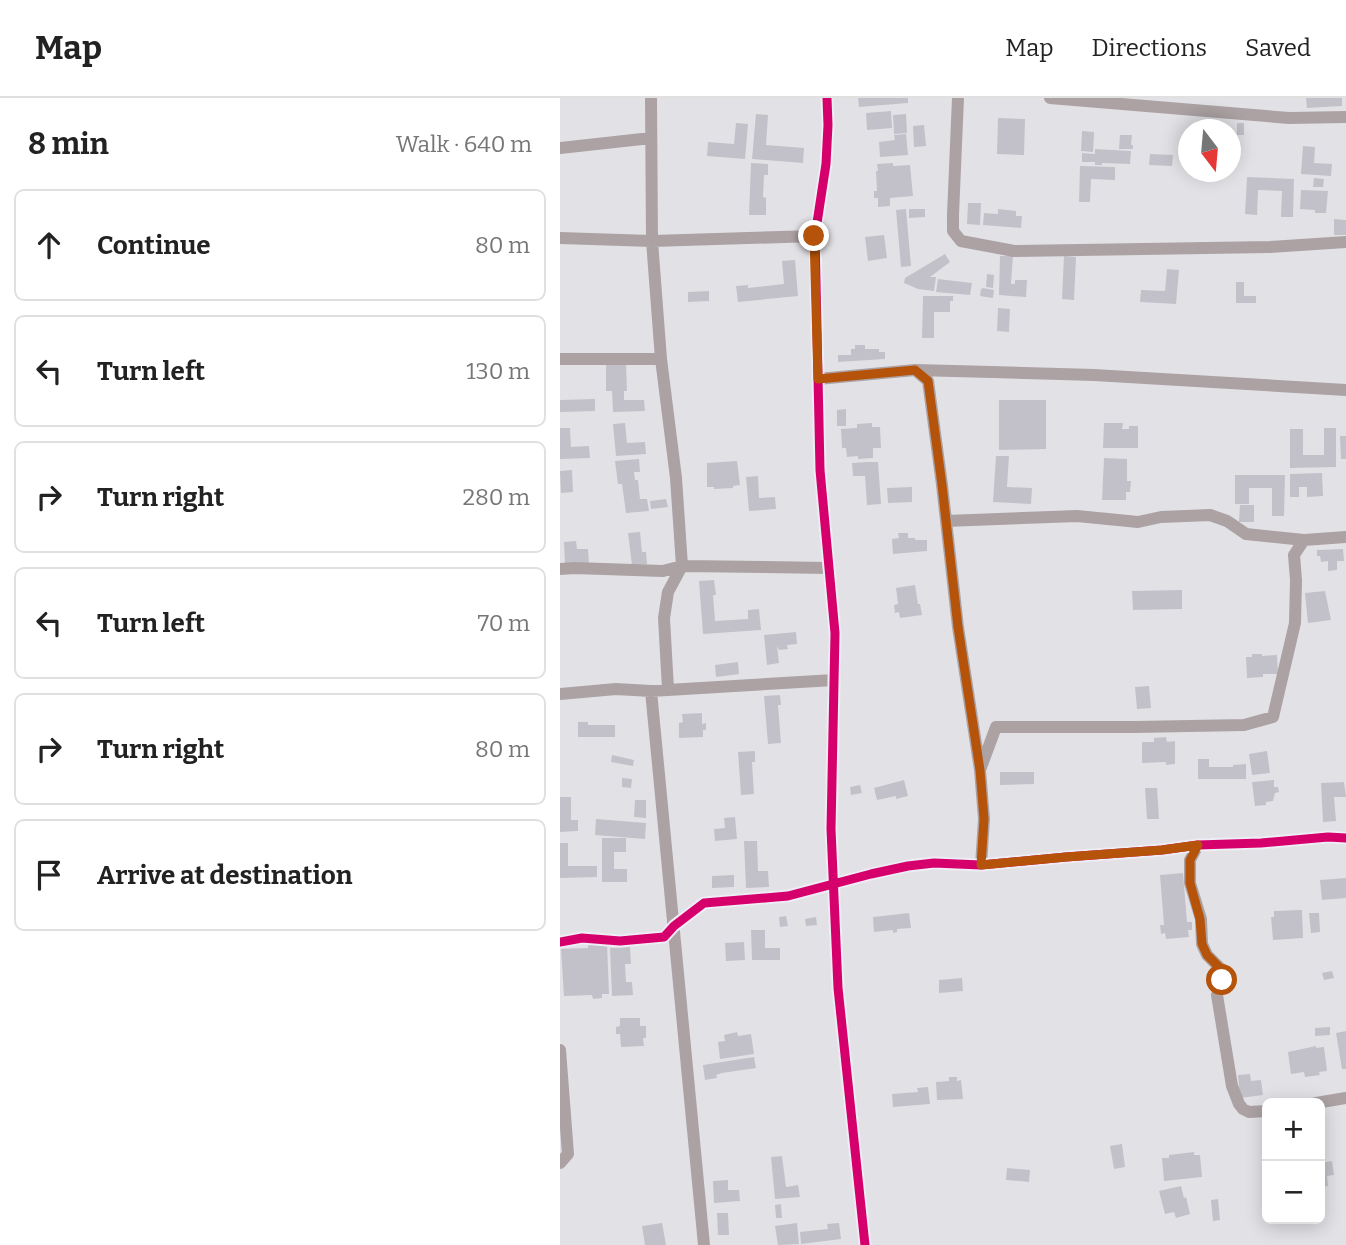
<!DOCTYPE html>
<meta charset="utf-8">
<style>
body{margin:0;font-family:Bitter,serif;background:#f2f2f2;color:#222}
.controls{position:absolute;right:21px;bottom:21px;display:grid;overflow:hidden;border-radius:10px;box-shadow:0 4px 18px #0003}
.controls button{width:63px;height:63px;display:grid;place-items:center;padding:0;border:0;border-bottom:2px solid #e0e0e0;background:#fff;color:#222;font:35px sans-serif}
.compass{position:absolute;left:618px;top:21px;width:63px;height:63px;border-radius:50%;background:#fff;box-shadow:0 4px 18px #0003;rotate:164deg}
.stop{position:absolute;width:21px;height:21px;margin:-16px;border:5px solid #b45309;border-radius:50%;background:#fff}
.stop.end{background:#b45309;border-color:#fff;box-shadow:0 2px 7px #0008}
.list{margin:0;padding:0;list-style:none}
h2{display:flex;justify-content:space-between;align-items:center;height:91px;margin:0;padding:0 28px;font-size:30px}
h2 small{font-size:23px;font-weight:400;color:#767676}
.list li{display:grid;grid-template-columns:46px 1fr auto;gap:21px;align-items:center;box-sizing:border-box;height:112px;margin:0 14px 14px;padding:0 14px;border:2px solid #e0e0e0;border-radius:10px}
.list b{display:block;font-size:26px;white-space:nowrap}
.list em{font-size:23px;font-style:normal;color:#767676}
.icon{flex:none;width:38px;height:38px;fill:none;stroke:currentColor;stroke-width:2;stroke-linecap:round;stroke-linejoin:round}
.map{position:relative;flex:none;width:786px;height:1147px;overflow:hidden}
header{display:flex;align-items:center;gap:42px;box-sizing:border-box;height:98px;padding:0 35px;background:#fff;border-bottom:2px solid #e0e0e0}
header strong{font-size:33px}
nav{display:flex;gap:38px;margin-inline-start:auto;font-size:24px}
main{display:flex}
aside{flex:1;background:#fff}
.map>svg:first-child{display:block}
</style>
<header>
<strong>Map</strong>
<nav><a>Map</a><a>Directions</a><a>Saved</a></nav>
</header>
<main>
<aside>
<h2>8 min<small>Walk · 640 m</small></h2>
<ul class="list">
<li><svg class="icon" aria-label="ahead" viewBox="0 0 24 24"><path d="M12 20V5M6 11l6-6 6 6"/></svg><div><b>Continue</b></div><em>80 m</em></li>
<li><svg class="icon" aria-label="left" viewBox="0 0 24 24"><path d="M17 20v-9H6M10 6l-5 5 5 5"/></svg><div><b>Turn left</b></div><em>130 m</em></li>
<li><svg class="icon" aria-label="right" viewBox="0 0 24 24"><path d="M7 20v-9h11M14 6l5 5-5 5"/></svg><div><b>Turn right</b></div><em>280 m</em></li>
<li><svg class="icon" aria-label="left" viewBox="0 0 24 24"><path d="M17 20v-9H6M10 6l-5 5 5 5"/></svg><div><b>Turn left</b></div><em>70 m</em></li>
<li><svg class="icon" aria-label="right" viewBox="0 0 24 24"><path d="M7 20v-9h11M14 6l5 5-5 5"/></svg><div><b>Turn right</b></div><em>80 m</em></li>
<li><svg class="icon" aria-label="arrive" viewBox="0 0 24 24"><path d="M6 21V4h12l-3 4 3 4H6"/></svg><div><b>Arrive at destination</b></div></li>
</ul>
</aside>
<div class="map">
<svg width="786" height="1147" viewBox="0 0 786 1147">
<rect width="100%" height="100%" fill="#e2e2e6"/>
<path fill="#c2c1c9" d="M298,0h50v5l-49,4z
M746,0h36v8l-35,2z
M331,13l1,17 -25,2 -1,-17z
M196,16l12,1 -2,30 38,3 -1,15 -51,-4z
M346,16l1,19 -13,1 -1,-19z
M438,20l27,1 -1,36 -27,-1z
M176,25l12,1 -3,35 -38,-3 1,-14 26,2z
M677,25h7v12h-7z
M364,27l2,21 -12,1 -1,-21z
M522,33l12,1 -1,20 -12,-1z
M346,36l2,21 -28,2 -1,-15 16,-2 -1,-5z
M560,37h12l-1,10h2v4h-14z
M743,48l12,1 -1,16 18,1 -1,12 -30,-2z
M535,51l36,2 -1,13 -28,-1v2h-7v-3h-13v-9l13,1z
M590,56l23,1 -1,11 -23,-1z
M191,65l17,1v11h-4l-1,22 3,1v17h-17z
M333,65v3l17,-1 3,31 -23,2v8l-12,1v-9h-4v-7h3l-1,-20h2l-1,-7z
M520,68l35,1v13l-24,-1 -1,23h-11z
M687,79l47,2 -1,38h-12l1,-26 -24,-1 -1,25 -12,-1z
M754,80l10,1 -1,8h-10z
M741,92l27,1 -2,22h-11v-3l-15,-1z
M408,105h13l-1,22 -13,-1z
M346,111l5,57 -10,1 -5,-57z
M349,111h16v8l-16,1z
M438,111l18,2v5h6l-1,12 -38,-3 1,-12 14,1z
M774,121l12,1v15h-12z
M324,137l3,23 -19,3 -3,-24z
M385,156l5,8 -20,15h6l-2,14 -16,-2 -14,-6 1,-5z
M440,158h13l-2,28h4v-4h12l-1,17 -27,-2z
M504,158l12,1 -2,43 -12,-1z
M235,162l3,36 -60,6 -2,-16 12,-1v3l36,-4 -2,-23z
M607,171l12,1 -3,34 -36,-2 1,-12 24,1z
M427,176l7,1 -1,13 -7,-1z
M378,181l34,4 -2,12 -34,-3z
M676,184h8v14h12v7h-20z
M423,190l11,2 -1,8 -13,-2 1,-7z
M149,193v10l-21,1v-10z
M363,198h30v5h-3v11h-16v26h-12z
M438,210l12,1 -1,23 -12,-1z
M295,247h10v4h14v3h6v7l-47,3v-7h13v-6h4z
M46,266h20l1,27h-3v9h20l1,11 -32,1 -1,-21h-6z
M35,301v12l-35,1v-12z
M439,302h47v49l-47,1z
M286,311v17h-9v-16z
M65,325l2,20 18,-1 1,12 -30,2 -3,-32z
M312,325v4h8l1,21h-8v10l-15,1v-3l-11,1 -1,-9h-4l-1,-19 16,-1v-4z
M544,325h19l-1,6h7v-3h9v22h-35z
M0,330h10l1,19 18,-1 1,12 -30,1z
M764,330h12v39l-46,1v-39h13v26h21z
M780,338h6v23h-5z
M436,358h13l-2,31 25,1 -1,16 -38,-2z
M544,360l23,1v22h4l-1,11h-4v8h-24z
M79,361l1,13h-6l1,8h3l2,19h7l2,12 -23,2 -4,-29h-4l-3,-23z
M177,363l3,24 -7,1v2l-19,1v-2h-7v-24z
M308,364h10l3,42 -14,1 -2,-29h-12l-1,-13z
M12,372l1,22 -12,1 -1,-22z
M762,375l1,23 -16,1v-10h-8v10h-9v-23z
M675,377h50l-1,41h-12v-28h-23v16h-14z
M198,378l1,22 16,-1 1,12 -27,2 -3,-34z
M352,389v15l-24,1 -1,-15z
M106,401l2,8 -17,2 -1,-8z
M680,407h14v17h-15z
M80,434l2,20h4l1,12 -15,1 -4,-32z
M338,435h10v5h7v2h12v11l-34,3 -1,-15 7,-1z
M16,443l1,8h11l1,15 -24,1 -1,-23z
M783,451l1,12h-7v9l-9,1v-10l-7,1 -1,-6h-3v-6z
M154,482l2,15h-3l2,26 33,-2v-9l11,-1 2,21 -58,4 -4,-53z
M355,487l3,19h2l2,11 -22,3 -1,-6 -4,1 -1,-8 4,-1 -2,-16z
M622,492v19l-49,1 -1,-19z
M765,493l6,29 -23,3 -3,-30z
M236,534l1,12 -10,1 1,4 -9,1 -2,-4 2,17 -12,2 -3,-30z
M692,556h10v2l15,-1 1,19h-15v3l-16,1 -1,-21h6z
M178,564l1,12 -23,3 -1,-12z
M589,588l2,22 -14,1 -2,-22z
M220,597l1,10h-3l3,38 -13,1 -4,-48z
M142,615v11l4,-1v7h-3v7l-24,1v-15l4,-1 -1,-8z
M18,624h10v3h27v12h-37z
M606,639l1,5 8,-1v23l-9,1v-3l-24,1v-21h12v-4z
M195,653v11h-3l2,32 -13,1 -3,-43z
M707,653l3,22 -18,2 -3,-21z
M52,657l22,5 -1,6 -22,-4z
M638,661h11v8h24v-2l13,-1v15h-48z
M440,674h34v12l-34,1z
M62,680l10,1 -1,9 -9,-1z
M344,682l4,16 -12,3v-3l-19,4 -3,-12z
M714,682v7h4l1,5 -4,1 -2,8 -7,1v3l-11,1 -3,-24z
M784,684l2,15h-12l2,24 -13,1 -2,-39z
M300,687l2,8 -11,2 -1,-8z
M585,690h12l2,31h-12z
M0,699h11v23h7v11l-18,1z
M75,702h11v18l-12,-1z
M175,719l2,22 -22,2 -1,-12 11,-1 -1,-10z
M36,721l50,4 -1,16 -50,-4z
M42,740h24v14h-12v17h13v13h-25z
M184,743h13l1,30h10l1,16 -23,1z
M0,745h8v23h29v11l-37,1z
M623,775l4,49h5v8h-4l1,7 -23,2 -1,-6 -4,1 -1,-9h4l-4,-50z
M174,777v12l-22,1v-12z
M786,780v20l-24,2 -2,-20z
M742,812l1,28 -30,2 -2,-23h3v-6z
M349,815l2,15 -14,1v3l-4,1v-3l-19,2 -1,-15z
M749,815h10l1,19 -9,1z
M226,818l2,10 -8,1 -1,-10z
M256,819l1,8 -11,1 -1,-7z
M191,832h14v18h15v12h-28z
M184,844l1,18 -19,1 -1,-18z
M47,845l2,51h-7v4l-9,1 -1,-4 -28,1 -3,-47 27,-1v-4z
M70,849l1,17h-6l1,18h6l1,13 -21,1 -2,-48z
M772,873l2,7 -10,2 -2,-7z
M402,880l1,13 -24,2v-13z
M60,920h20v8h6v12h-3l1,8 -23,1 -1,-13h-4v-7l4,-1z
M770,929v8l-15,1v-8z
M786,933v38h-4l-6,-36z
M177,934l1,4 13,-2 3,20 -34,5 -2,-17 7,-1 -1,-6z
M756,948v2l8,-1 3,24 -8,1 1,3 -15,2 -1,-5 -13,2 -3,-22z
M194,959l2,11 -34,5 -6,2 1,3 -12,2 -2,-15z
M690,976l1,7 10,-1 2,15 -23,3 -2,-23z
M389,979h8v4l4,-1 2,19 -26,1 -1,-18 13,-1z
M368,989l2,17 -37,3 -1,-13 26,-2 -1,-4z
M562,1046l3,23 -11,2 -4,-23z
M634,1054v3h6l2,22 -38,4 -2,-23h7v-3z
M222,1058l4,31 12,-2 2,12 -25,2 -4,-42z
M772,1063l2,14 -7,1 1,10 -8,1v-24z
M447,1070l23,2 -1,12 -23,-2z
M168,1082v10h11l1,11 -26,2 -1,-22z
M621,1088l3,12 2,-1 4,17 -14,4 -2,-6 -9,2 -6,-23z
M658,1101l2,21 -7,1 -2,-21z
M221,1106l1,14h-6l-1,-13z
M157,1115h11l1,22h-11z
M102,1125l4,22h-21l-3,-19z
M237,1125l2,21 -21,1 -3,-19z
M279,1125l2,16 -40,5 -1,-12 28,-3 -1,-5z"/>
<g fill="none" stroke-linecap="round" stroke-linejoin="round">
<path stroke="#aca2a4" stroke-width="12" d="M91,0l1,143 9,118 15,119 6,88 -14,26 -4,26 4,71
M267,0l1,27 -2,39 -11,72 5,234 15,163 -4,196 7,159 27,257
M398,0l-5,117v16l8,10 53,10 256,-4 76,-5
M490,0l239,20 57,-1
M0,50l91,-10
M0,140l92,3 163,-5
M0,261h101
M355,272l13,11 14,104 16,142 22,143 4,49 -3,46
M258,281l97,-9 77,2 102,3 252,15
M386,423l131,-5 61,6 23,-5 49,-2 17,6 19,13 58,6 42,-3
M0,471l14,-1 89,3 19,-5 147,2
M91,593l53,554
M0,596l56,-5 35,2 183,-11
M420,672l16,-43h140l108,-2 29,-8 22,-94 1,-43 -2,-25 10,-15
M638,747l-8,15v23l11,36 1,25 5,11 15,15v10l-5,15 15,91 7,18 4,5 6,3 18,-1
M0,844l22,-4 38,3 44,-4 10,-11 30,-23 84,-7 83,-22 37,-8 26,-3 47,2 85,-8 96,-7 36,-5 63,-2 67,-6 18,1
M0,952l8,104 -8,9
M756,1005l30,-5"/>
<g stroke="#efedf5" stroke-width="13">
<path id="cycleway" d="M267,0l1,27 -2,39 -11,72 5,234 15,163 -4,196 7,159 27,257
M0,844l22,-4 38,3 44,-4 10,-11 30,-23 84,-7 83,-22 37,-8 26,-3 47,2 85,-8 96,-7 36,-5 63,-2 67,-6 18,1"/>
</g>
<use href="#cycleway" stroke="#d6006c" stroke-width="9"/>
</g>
<g fill="none" stroke-linecap="round" stroke-linejoin="round">
<path stroke="#b45309" stroke-width="9" d="M254,138l4,143 97,-9 13,11 14,104 16,142 22,143 4,49 -3,46 85,-8 96,-7 36,-5 -8,15v23l10,36 2,25 5,11 15,15v10"/>
</g>
</svg>
<div class="controls">
<button>+</button>
<button>−</button>
</div>
<svg class="compass" viewBox="-18 -18 36 36"><path d="M0-13l5 13h-10z" fill="#e53935"/><path d="M0 13l5-13h-10z" fill="#767676"/></svg>
<div class="stop" style="left:662px;top:882px"></div>
<div class="stop end" style="left:254px;top:138px"></div>
</div>
</main>
